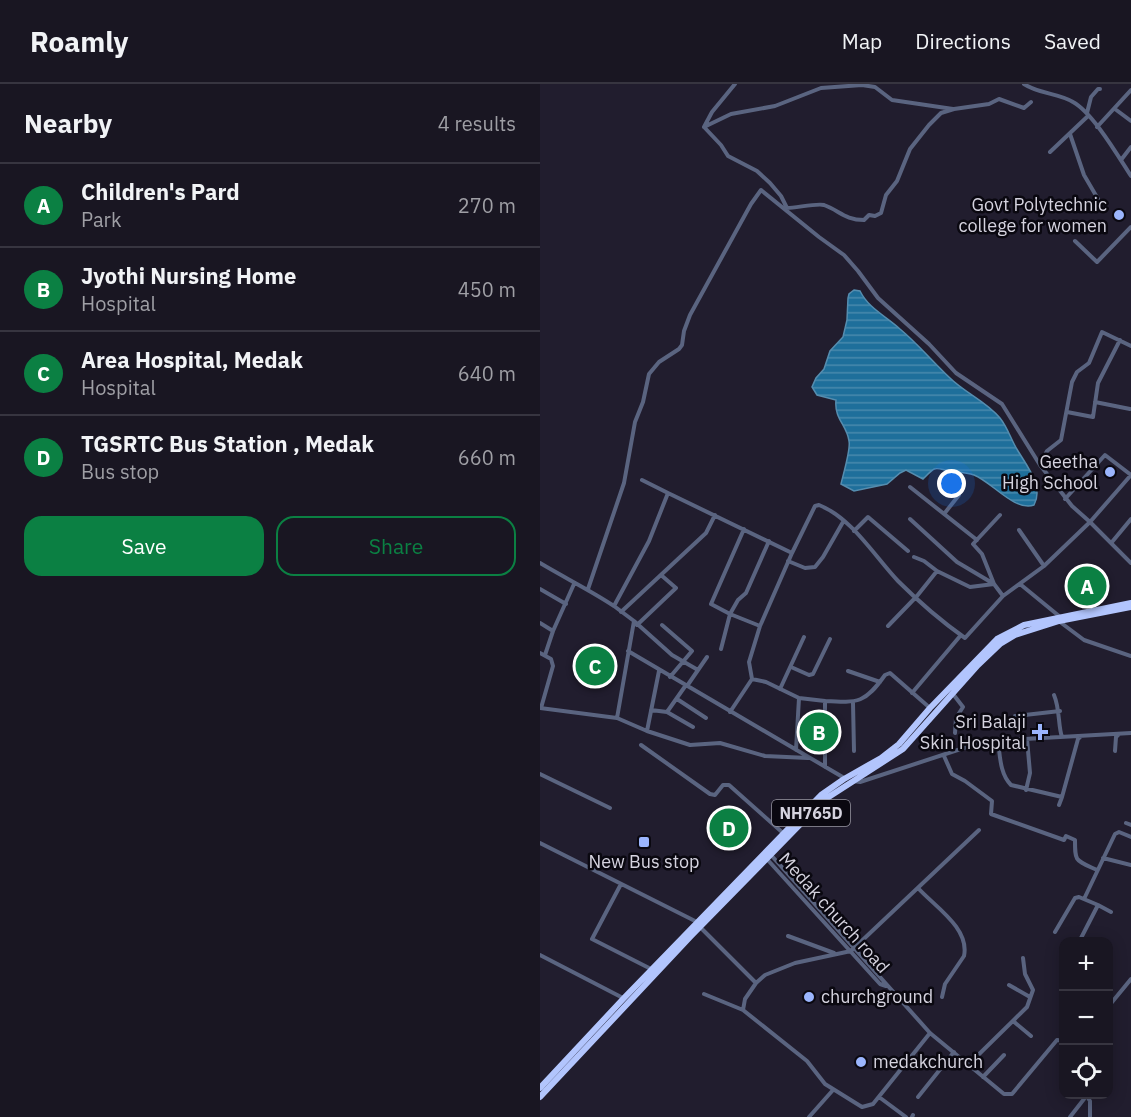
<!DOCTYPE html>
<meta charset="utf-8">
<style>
body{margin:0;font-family:"IBM Plex Sans",sans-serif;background:#26232f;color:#f1f3f6}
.controls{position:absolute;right:18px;bottom:18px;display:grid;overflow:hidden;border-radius:12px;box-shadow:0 3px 15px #0003}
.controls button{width:54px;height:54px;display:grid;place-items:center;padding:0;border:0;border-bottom:2px solid #373540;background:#191622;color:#f1f3f6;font:30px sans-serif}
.you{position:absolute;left:412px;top:400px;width:21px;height:21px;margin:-15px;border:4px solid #fff;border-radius:50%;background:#1a73e8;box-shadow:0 0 0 9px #1a73e833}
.badge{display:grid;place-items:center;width:39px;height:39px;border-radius:50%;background:#0b8043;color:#fff;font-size:20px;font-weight:700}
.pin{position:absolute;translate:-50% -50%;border:3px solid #fff;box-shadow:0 2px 6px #0006}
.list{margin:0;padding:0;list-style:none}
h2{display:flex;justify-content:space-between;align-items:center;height:78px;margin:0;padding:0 24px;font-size:26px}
h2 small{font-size:20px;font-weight:400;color:#9f9fa5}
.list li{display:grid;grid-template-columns:39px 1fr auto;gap:18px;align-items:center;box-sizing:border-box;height:84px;padding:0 24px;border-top:2px solid #373540}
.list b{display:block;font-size:22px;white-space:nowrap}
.list p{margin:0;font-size:20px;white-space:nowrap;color:#9f9fa5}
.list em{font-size:20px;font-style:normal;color:#9f9fa5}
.actions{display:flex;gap:12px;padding:18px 24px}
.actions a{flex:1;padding:14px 0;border:2px solid #0b8043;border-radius:18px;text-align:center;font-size:21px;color:#0b8043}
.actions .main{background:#0b8043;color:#fff}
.icon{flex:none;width:33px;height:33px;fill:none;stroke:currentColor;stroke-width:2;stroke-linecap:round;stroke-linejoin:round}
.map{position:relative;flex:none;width:591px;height:1033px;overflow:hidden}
header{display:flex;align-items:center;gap:36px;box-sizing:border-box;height:84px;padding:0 30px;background:#191622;border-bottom:2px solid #373540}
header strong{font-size:28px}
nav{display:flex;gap:33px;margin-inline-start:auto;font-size:21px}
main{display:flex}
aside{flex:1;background:#191622}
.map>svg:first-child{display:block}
</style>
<header>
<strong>Roamly</strong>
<nav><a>Map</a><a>Directions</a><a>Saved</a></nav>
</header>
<main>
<aside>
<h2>Nearby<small>4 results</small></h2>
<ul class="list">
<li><span class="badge">A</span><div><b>Children's Pard</b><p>Park</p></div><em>270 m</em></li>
<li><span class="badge">B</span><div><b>Jyothi Nursing Home</b><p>Hospital</p></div><em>450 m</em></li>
<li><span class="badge">C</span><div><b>Area Hospital, Medak</b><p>Hospital</p></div><em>640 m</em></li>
<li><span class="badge">D</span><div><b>TGSRTC Bus Station , Medak</b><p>Bus stop</p></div><em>660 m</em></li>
</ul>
<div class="actions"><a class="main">Save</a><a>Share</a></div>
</aside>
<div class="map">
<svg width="591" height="1033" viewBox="0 0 591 1033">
<defs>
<pattern id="park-dots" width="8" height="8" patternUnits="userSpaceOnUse" patternTransform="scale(1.5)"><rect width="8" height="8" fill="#2a340b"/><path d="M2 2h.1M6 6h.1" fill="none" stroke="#48502e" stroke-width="1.8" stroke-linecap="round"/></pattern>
<pattern id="water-rules" width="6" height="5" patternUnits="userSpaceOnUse" patternTransform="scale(1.5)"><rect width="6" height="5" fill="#1e6f9b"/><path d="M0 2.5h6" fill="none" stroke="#4889ad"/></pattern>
</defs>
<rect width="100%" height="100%" fill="#211d2e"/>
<path fill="url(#park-dots)" d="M548,480l15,28 -21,5 -12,-25z"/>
<path fill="url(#water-rules)" stroke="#558daf" stroke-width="1.5" d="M314,206l6,1c9,18 26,25 40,38 18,15 33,33 50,49 15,15 36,23 50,40 8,10 11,22 18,33 9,15 26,36 16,54 -19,7 -42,-23 -60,-30 -8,-3 -16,-3 -23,-4 -18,-3 -14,-6 -28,8l-17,-9 -6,3 -13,11 -33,7 -13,-7c2,-9 10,-35 8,-43 -2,-16 -15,-22 -13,-41l-19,-5 -5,-8 4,-9 8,-9 6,-18 13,-14 4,-17 1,-22 1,-4z"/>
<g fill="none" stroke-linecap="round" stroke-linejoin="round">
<path stroke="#5a6480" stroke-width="4" d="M195,0l-23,28 -8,15 27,-13 44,-8 46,-18 41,-3 13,2 17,13 61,9
M484,0c15,10 34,9 49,18 20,11 45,54 58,74
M575,25l16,12
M547,29l4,-16 7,-8h2
M164,43l17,18 7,11 29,15 13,12 11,13 6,12c9,0 30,-5 37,-3 16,6 21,15 40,15l5,-5 6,1 6,-3 5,-18 11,-14 13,-32 19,-24 12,-12 13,-4 35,-5 10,-5 25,9 7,-6
M557,43l34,-37
M530,50l14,41 14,24
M510,68l38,-36
M581,76l10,-13
M535,157l22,21 34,-35
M555,318l35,7
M527,328l26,5 5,-34 22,-43
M591,391l-41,47 41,41
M102,396l26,13
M370,403l67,53
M525,415l40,-44 26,20
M404,430l15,-19
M370,435l47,43 37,22 9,12
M204,445l-33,75 19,10 30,12 -11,36 3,17
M479,446l25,36
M314,447l14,-14 40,34
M572,458l19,-23
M374,473l10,4 13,10
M248,477l17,7 10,-1 8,-10 20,-35
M0,479c25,15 50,27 74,43
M480,500l39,32
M0,505l26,15
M48,505l36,-106 11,-61 8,-20 6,-28 10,-12 20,-13 3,-4 2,-14 6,-16 61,-111 10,-14 58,47 25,18 14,16 20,27 51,46 27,29 46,31 38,61
M81,528l85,-79 9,-18
M94,537l-20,-15 35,-65 19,-48 124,60
M520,538l24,18 47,16
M0,539l13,8
M97,541l39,-37 -15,-13
M122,541l30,26 -22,26
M220,542l32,-73 23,-47 4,-1c33,13 56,52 79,76 21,21 43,40 67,57l38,-42 41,-30 46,-44 -18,-16 -32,-41 7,-14 14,-11 11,-58 5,-10 12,-9 13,-31 29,14
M348,542l29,-30 20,-25 33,16 24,-3 -12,-30 -9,-10 27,-29
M181,565l9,-35 8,-14 8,-7 23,-52
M88,567l218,128
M0,569l11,6 2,7 -12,42
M5,571l8,-24 21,-47
M251,583l18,8 4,-1 17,-35
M308,587l32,11
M147,602l20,-29
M240,605l24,-52
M372,609l49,-58
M413,610l10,13 -7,11 -1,15
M514,611c6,14 4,31 8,42
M137,615l29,19
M313,619l1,48
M0,624l77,10 30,13 43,14 30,-2 45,13 43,2
M111,626l16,2 26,15
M127,628l19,-27
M190,628l22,-33 14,3 33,16 26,3
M475,632l45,-5
M77,634l17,-97 38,34 26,15
M107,647l12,-60
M458,657c2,15 2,33 13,44l51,12 16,-58 3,-3
M101,661l69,49 5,1 8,-10h6l54,48
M256,666l3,-52
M575,667l1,-14 3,-3
M404,672l8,18 13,7 27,20 -1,13 73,26 2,-4 9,4c0,22 0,20 22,30
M285,683v-66c34,2 40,2 60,-26l5,-2 40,35
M0,690l70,34
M313,697l7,1 116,-38 29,-4 126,-7
M486,706l4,-17 -3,-34
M519,721l3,-8
M586,739l5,2
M0,759l157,79
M231,771l159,178 74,61h8l45,-54 7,1
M226,774l114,126 6,2
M563,774l28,7
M81,800l-29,55 59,30
M378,804c16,18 52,40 46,68l-19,28 -3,13
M544,815l31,-65 4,-2 12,5
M558,821l13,7
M160,843l56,56 -11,16 -2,11
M515,848l20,-34 4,-1 19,8 -19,37
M248,852l46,17
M0,871l83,43
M216,899l9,-8 30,-12 56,-12 128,-121
M469,901l21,12
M164,910l39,16 64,51 18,23 37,23 11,-3 57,-71
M568,923l23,-28
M473,937l18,15
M429,980l58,-57 6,-17 -8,-16 -2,-16
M524,980v6
M443,993l21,-22
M546,1011l4,6v16
M339,1013l27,20
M378,1013l36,-45
M269,1033l24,-27
M372,1033l1,-2
M530,1033l14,-18 2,-5"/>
<path stroke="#b2c5fd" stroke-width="6" d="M0,1004l84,-90 197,-203 23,-16 37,-21 18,-14 31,-36 67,-69 27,-14 107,-22
M0,1013l151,-161 133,-136 79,-51 75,-84 22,-21 15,-9 44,-14 72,-14"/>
</g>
<g fill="#9bb5fd" stroke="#0a0810" stroke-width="2">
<circle cx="579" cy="131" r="6"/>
<circle cx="570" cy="388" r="6"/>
<path d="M497 639h6v6h6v6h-6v6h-6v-6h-6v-6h6z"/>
<rect x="98" y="752" width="12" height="12" rx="3"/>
<circle cx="269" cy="913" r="6"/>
<circle cx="321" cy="978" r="6"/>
</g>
<g text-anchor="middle" stroke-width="5" stroke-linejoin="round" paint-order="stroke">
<rect fill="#0a0810" stroke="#9896a1" stroke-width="1.5" x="232" y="716" width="78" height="26" rx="4.5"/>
<g font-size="16" font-weight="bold" fill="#d5d3df">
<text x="271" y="735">NH765D</text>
</g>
<g font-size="18" fill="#d5d3df" stroke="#0a0810" text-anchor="end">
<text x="567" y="127">Govt Polytechnic<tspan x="567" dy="21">college for women</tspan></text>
<text x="558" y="384">Geetha<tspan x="558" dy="21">High School</tspan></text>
<text x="486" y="644">Sri Balaji<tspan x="486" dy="21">Skin Hospital</tspan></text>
<text x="104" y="784" text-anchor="middle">New Bus stop</text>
<text x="281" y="919" text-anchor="start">churchground</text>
<text x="333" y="984" text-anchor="start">medakchurch</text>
</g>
<g font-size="18" fill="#d5d3df" stroke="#0a0810">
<text transform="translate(294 829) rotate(48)" y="6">Medak church road</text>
</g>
</g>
</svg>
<div class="controls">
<button>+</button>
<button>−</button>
<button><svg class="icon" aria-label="locate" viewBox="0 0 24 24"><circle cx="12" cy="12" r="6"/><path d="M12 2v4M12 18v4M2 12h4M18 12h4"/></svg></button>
</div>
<div class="you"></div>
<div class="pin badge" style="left:547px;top:502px">A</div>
<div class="pin badge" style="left:279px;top:648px">B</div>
<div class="pin badge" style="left:55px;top:582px">C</div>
<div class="pin badge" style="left:189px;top:744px">D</div>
</div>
</main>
